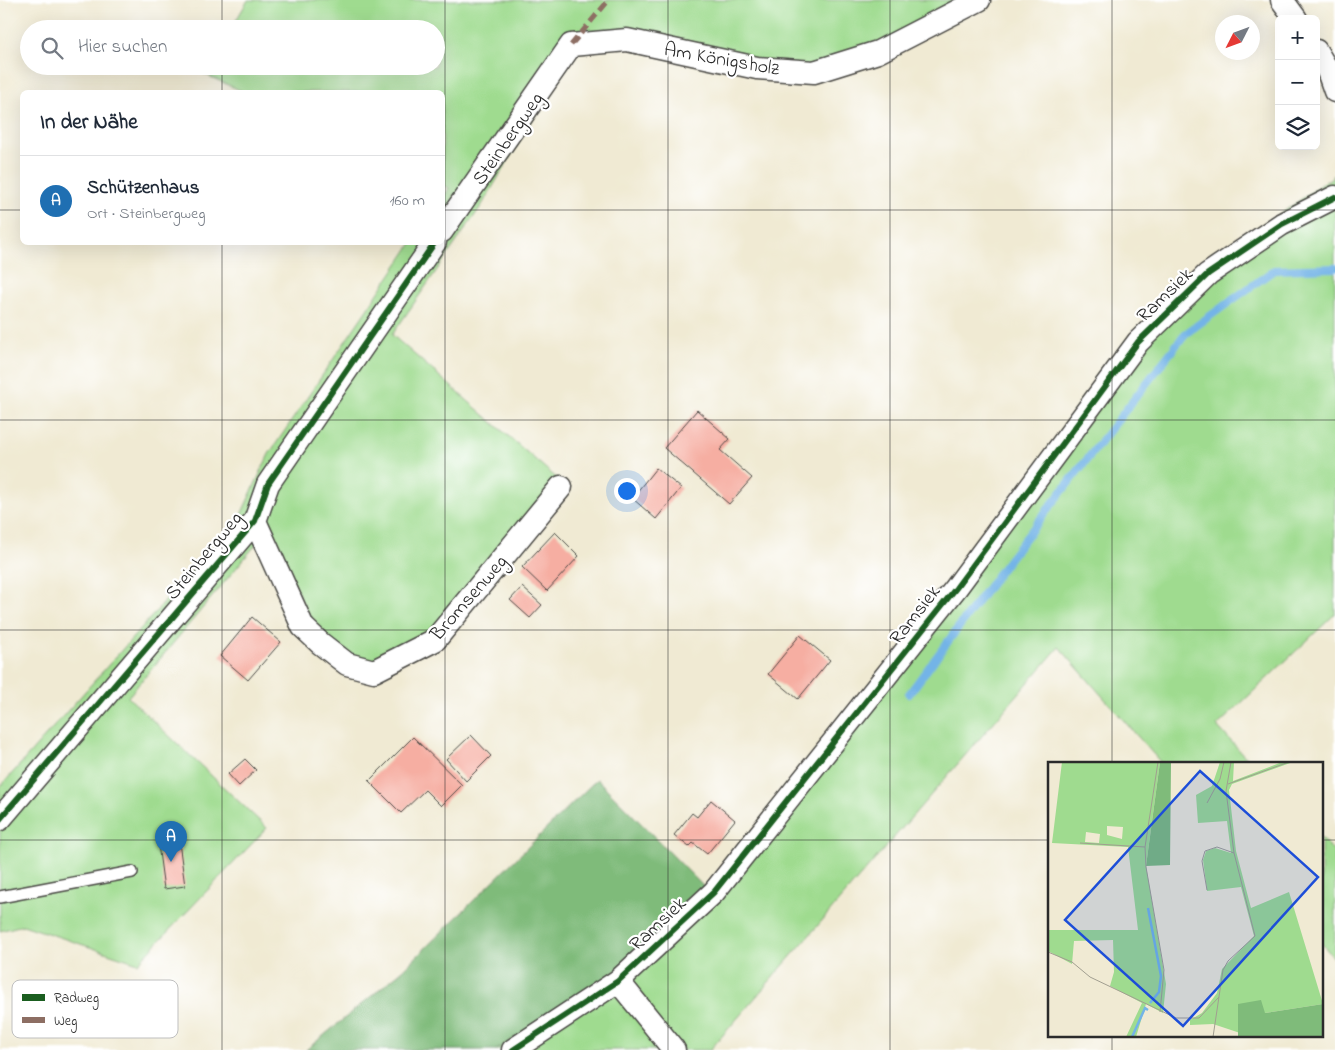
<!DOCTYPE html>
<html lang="de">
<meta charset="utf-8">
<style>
body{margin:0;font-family:"Indie Flower",sans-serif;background:#f6f6f7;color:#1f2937}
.controls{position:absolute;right:15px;top:15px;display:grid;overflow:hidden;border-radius:8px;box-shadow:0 5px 20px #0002}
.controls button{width:45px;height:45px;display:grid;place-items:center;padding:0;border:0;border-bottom:1px solid #e0e1e3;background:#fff;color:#1f2937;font:25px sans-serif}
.compass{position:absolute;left:1215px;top:15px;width:45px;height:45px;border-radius:50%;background:#fff;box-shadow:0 5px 20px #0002;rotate:228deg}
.you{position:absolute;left:626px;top:490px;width:18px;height:18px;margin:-12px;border:4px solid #fff;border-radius:50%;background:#1a73e8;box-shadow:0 0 0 8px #1a73e833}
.badge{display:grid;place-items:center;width:32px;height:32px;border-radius:50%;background:#1f6fb2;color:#fff;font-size:16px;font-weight:700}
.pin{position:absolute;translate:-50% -41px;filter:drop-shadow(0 1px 2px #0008)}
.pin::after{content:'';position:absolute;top:26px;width:18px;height:15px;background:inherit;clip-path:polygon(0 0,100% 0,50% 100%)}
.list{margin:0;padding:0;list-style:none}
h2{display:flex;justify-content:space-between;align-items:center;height:65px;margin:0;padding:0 20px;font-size:21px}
h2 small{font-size:16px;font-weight:400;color:#747a83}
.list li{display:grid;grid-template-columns:32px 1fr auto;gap:15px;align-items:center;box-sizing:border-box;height:90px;padding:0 20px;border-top:1px solid #e0e1e3}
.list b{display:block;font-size:19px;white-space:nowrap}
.list p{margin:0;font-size:16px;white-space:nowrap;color:#747a83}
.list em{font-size:16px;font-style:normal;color:#747a83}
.icon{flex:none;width:28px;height:28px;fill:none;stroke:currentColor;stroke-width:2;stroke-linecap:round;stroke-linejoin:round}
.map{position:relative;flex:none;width:1335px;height:1050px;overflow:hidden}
.search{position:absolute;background:#fff;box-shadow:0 5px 20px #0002;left:20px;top:20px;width:425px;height:55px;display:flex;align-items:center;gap:12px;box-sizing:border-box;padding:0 18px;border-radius:28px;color:#747a83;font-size:19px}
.panel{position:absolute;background:#fff;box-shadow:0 5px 20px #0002;left:20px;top:90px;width:425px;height:155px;border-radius:8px}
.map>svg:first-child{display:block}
</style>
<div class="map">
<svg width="1335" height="1050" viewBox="0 0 1335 1050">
<rect width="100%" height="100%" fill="#fff"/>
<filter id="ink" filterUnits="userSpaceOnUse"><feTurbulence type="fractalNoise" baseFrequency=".02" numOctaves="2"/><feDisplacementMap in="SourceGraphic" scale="10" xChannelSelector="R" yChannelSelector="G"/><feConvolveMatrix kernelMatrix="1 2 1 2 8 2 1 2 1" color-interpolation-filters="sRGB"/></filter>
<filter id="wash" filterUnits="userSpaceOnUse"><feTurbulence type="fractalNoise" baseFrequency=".0096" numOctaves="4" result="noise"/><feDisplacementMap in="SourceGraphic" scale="20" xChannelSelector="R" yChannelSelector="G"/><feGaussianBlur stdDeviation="1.12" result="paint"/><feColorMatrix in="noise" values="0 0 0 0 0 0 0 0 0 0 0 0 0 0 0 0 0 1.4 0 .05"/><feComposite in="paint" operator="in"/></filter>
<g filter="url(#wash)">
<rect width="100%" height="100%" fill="#f0ead3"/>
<path fill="#9fdb8f" stroke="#65835d" d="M248,0h738l-174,79 -182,-35 -58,8 -90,153 -90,130 168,146 -131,156 -57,28 -55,-30 -48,-106 -141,168 139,131 -129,135 -115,-38 -23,6v-144l240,-270 29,-63 143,-211 30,-1 1,-44 6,-10 -6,-3 -1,-93h-198l-40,-18 4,-8h228v-37h-205z
M1335,175v439l-118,112 35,38h-90l-103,-117 -349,403h-214l115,-75 98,-83 494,-623z
M1321,838l14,14v107l-14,-16z"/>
<path fill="#7fbb7a" stroke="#557352" d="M597,779l112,113 -98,83 -115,75h-190l97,-80z"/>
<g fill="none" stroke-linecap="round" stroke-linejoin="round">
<path stroke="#73b4e7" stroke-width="8" d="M909,694l101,-136 175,-224 89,-64 61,-2"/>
</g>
<g id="blocks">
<path fill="#f6aea2" d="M697,410l33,29 -10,11 32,28 -23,26 -65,-56z
M656,468l25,20 -25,31 -24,-21z
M555,532l24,24 -32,35 -25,-24z
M522,587l20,18 -12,13 -20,-18z
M252,617l29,25 -33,38 -28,-24z
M800,635l30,25 -32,39 -30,-25z
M471,735l20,21 -25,25 -20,-22z
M413,737l49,48 -21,21 -16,-16 -24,23 -32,-32z
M245,759l11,11 -17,16 -11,-12z
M711,800l24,20 -28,34 -14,-11 -4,4 -15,-12 18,-22 5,4z
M178,835l7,51 -21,3 -7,-52z"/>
</g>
</g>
<g filter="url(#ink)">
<use href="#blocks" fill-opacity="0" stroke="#494844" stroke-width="1"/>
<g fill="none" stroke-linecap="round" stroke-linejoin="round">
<g stroke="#494844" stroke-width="14">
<path id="service" d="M0,897l132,-25"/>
</g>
<g stroke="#494844" stroke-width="25">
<path id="minor" d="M1282,0l14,19
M1316,51l12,20 7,20
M442,231l129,-186 56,-5 130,28 57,4 64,-20 101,-52
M255,521l48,106 17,16 27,21 27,7 61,-31 126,-153
M0,819l255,-298 13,-37 167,-242
M618,981l56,69
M513,1050l105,-69 96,-89 242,-304 182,-246 70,-68 74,-50 53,-27"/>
</g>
<use href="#service" stroke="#fff" stroke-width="11"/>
<use href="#minor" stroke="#fff" stroke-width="22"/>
<path stroke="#8d6e63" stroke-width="5" stroke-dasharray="10 5" stroke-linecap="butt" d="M571,45l38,-45"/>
<g stroke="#fff" stroke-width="9">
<path id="cycleway" d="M0,819l255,-298 13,-37 167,-242
M513,1050l105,-69 96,-89 242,-304 182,-246 70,-68 74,-50 53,-27"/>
</g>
<use href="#cycleway" stroke="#1b5e20" stroke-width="6"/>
</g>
</g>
<path fill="none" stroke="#2b2b2b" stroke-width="1" stroke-opacity="0.55" d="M222,0v29M445,0v1050M668,0v1050M890,0v1050M1112,0v764M222,66v26M0,210h22M442,210h893M222,242v808M0,420h1335M0,630h1335M0,840h1049M1321,840h14M1112,1036v14"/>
<g text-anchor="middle" stroke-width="4.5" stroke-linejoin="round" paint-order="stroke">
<g font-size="20" fill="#2b2b2b" stroke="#fff">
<text transform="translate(722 58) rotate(10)" y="7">Am Königsholz</text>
<text transform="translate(507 138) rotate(-55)" y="7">Steinbergweg</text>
<text transform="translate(1164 294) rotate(-44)" y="7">Ramsiek</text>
<text transform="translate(203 555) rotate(-50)" y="7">Steinbergweg</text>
<text transform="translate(468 597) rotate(-49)" y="7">Bromsenweg</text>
<text transform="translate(914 614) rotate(-52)" y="7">Ramsiek</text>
<text transform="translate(657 923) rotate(-43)" y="7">Ramsiek</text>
</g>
</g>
<g transform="translate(1048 762)">
<rect width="275" height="275" fill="#f0ead3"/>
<path d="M14,0h98l-14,104 20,118 -3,29 -17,-9 -10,33h-10l16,-34 -32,-17 4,-14 -1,-32 -39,1 -2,23 -24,-13v-21h90l-10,-83 -76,-4zM59,64l16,1 -1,12 -15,-4zM38,70l14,2 -1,9 -14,-1zM172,0h14l-1,19 49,-19h11l-61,22 -3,6 7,61 15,57 38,-16 34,112 -58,9 -27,-8 2,28 -27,-9 -23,1v-5l12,-7 15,-20 5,-24 32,-33 -13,-49 -34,4 -4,-31 3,-9 9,-3 16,5 -4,-32 -29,2 -2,-28 16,-9z" fill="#9fdb8f" fill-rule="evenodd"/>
<path d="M112,0h11l-1,103 -24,1zM213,238l4,13 58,-9v33h-85v-33z" fill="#7fbb7a"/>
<path fill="none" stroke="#73b4e7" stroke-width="2.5" d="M100,146l13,68 -2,16 -9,11M84,275l13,-29 3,2"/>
<path fill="none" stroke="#a19e90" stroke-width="1" d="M110,0l-13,85 1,20 18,103 -4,42M180,22l61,-22M159,41l13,-24 4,-17M32,81l65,4M159,128l-5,-29 3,-10 12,-4 17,6M0,190l24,10 18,15 86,41h23l20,-21M165,275l10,-67 5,-9 27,-25 -21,-83 -8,-62 5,-29"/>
<path fill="#1d4ed8" fill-opacity="0.15" stroke="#1d4ed8" stroke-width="2.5" d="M152,9l118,106 -135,149 -118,-106z"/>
<rect width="275" height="275" fill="none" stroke="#2b2b2b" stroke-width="2.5"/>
</g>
<rect x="12" y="980" width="166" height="58" rx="8" fill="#fff" stroke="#bfbfbf" stroke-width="1"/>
<rect x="22" y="994" width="23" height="7" fill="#1b5e20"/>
<rect x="22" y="1017" width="23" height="6" fill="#8d6e63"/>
<g font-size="14" fill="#2b2b2b">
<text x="54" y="1002">Radweg</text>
<text x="54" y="1025">Weg</text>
</g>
</svg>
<div class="controls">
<button>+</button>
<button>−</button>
<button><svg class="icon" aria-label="layers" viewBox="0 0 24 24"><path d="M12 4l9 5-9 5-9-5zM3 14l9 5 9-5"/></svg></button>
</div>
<svg class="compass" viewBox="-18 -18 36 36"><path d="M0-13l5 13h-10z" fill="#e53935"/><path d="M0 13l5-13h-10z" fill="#747a83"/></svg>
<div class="you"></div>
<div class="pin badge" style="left:171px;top:862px">A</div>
<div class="search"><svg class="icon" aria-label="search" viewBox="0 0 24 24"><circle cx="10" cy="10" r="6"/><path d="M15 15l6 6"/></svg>Hier suchen</div>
<section class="panel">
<h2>In der Nähe<small></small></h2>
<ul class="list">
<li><span class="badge">A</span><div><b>Schützenhaus</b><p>Ort · Steinbergweg</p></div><em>160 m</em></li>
</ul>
</section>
</div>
